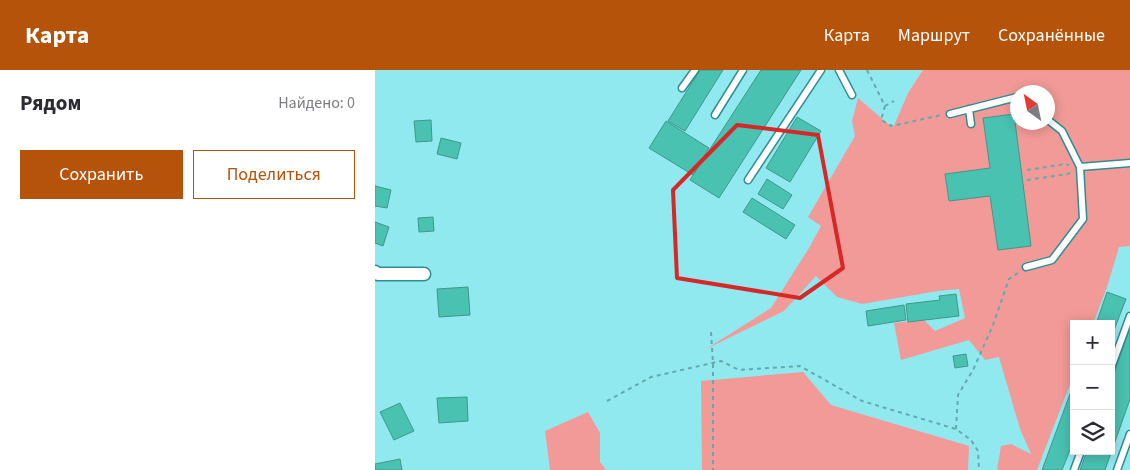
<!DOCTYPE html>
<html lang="ru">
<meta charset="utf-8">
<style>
body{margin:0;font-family:"Source Sans 3",sans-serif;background:#f2f2f3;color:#2b2b33}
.controls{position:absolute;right:15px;bottom:15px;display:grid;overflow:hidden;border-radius:0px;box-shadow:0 2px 12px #0003}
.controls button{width:45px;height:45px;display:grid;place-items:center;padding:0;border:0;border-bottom:1px solid #e1e1e2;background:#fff;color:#2b2b33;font:25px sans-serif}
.compass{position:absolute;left:635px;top:15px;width:45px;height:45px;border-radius:50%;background:#fff;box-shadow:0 2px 12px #0003;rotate:327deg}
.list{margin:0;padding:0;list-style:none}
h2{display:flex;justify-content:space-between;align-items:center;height:65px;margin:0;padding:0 20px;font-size:21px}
h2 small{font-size:16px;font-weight:400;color:#7c7c81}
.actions{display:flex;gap:10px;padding:15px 20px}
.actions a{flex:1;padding:11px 0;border:1px solid #b45309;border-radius:0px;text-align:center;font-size:18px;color:#b45309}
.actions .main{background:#b45309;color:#fff}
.icon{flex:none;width:28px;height:28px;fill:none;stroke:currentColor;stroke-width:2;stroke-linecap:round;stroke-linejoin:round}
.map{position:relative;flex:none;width:755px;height:400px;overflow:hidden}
header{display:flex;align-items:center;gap:30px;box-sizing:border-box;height:70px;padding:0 25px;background:#b45309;color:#fff}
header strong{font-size:24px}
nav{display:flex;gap:28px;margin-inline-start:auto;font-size:18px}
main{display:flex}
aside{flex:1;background:#fff}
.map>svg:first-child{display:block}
</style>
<header>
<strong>Карта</strong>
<nav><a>Карта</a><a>Маршрут</a><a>Сохранённые</a></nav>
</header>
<main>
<aside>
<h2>Рядом<small>Найдено: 0</small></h2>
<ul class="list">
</ul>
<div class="actions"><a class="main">Сохранить</a><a>Поделиться</a></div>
</aside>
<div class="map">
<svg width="755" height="400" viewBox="0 0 755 400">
<rect width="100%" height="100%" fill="#91e9f0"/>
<path fill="#f29a97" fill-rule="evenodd" d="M548,0h207v176l-11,1 -12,40 -14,37h-19v50l-37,96h-40l4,-24 10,-2 20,10 -11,-25 -21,-72 -14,3 -16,-20 -68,20 -7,-37 30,-3 11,11 30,-13 -6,-29 -21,2 -76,13 -25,-7 -21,-21 -32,35 -78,38 65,-41 38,-60 12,-22 -13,-9 47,-81 -3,-15 6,-23 35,30 15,-35zM642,22h30v30h-30z
M428,302l28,33 138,41 -1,24h-266l-1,-89z
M213,342l12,21v29l6,8h-56l-5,-39z"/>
<path fill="#49c2b1" stroke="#41978a" d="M325,0h23l-38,61 -17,-10z
M386,0h40l-82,128 -29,-18z
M639,44l17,132 -33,4 -8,-54 -41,5 -4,-27 45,-6 -7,-50z
M422,47l24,14 -31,51 -24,-14z
M56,50l1,21 -16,1 -2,-21z
M291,51l43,27 -16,27 -44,-27z
M66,68l20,5 -4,16 -20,-5z
M392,109l25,16 -9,14 -25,-15z
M0,116l16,4 -4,18 -12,-2z
M377,128l43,27 -9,14 -43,-27z
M58,147l1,14 -15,1 -1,-14z
M0,152l14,5 -6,19 -8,-3z
M93,217l2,28 -31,2 -2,-28z
M732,222l19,7 -15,39v-14h-15z
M581,224l3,22 -51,6 -2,-18 34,-4 -1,-4z
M529,235l2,15 -38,6 -2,-15z
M755,258v71l-25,71h-25l7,-19h24v-69z
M591,284l2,12 -13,2 -2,-12z
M699,313v57l-12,30h-20z
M92,327l1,24 -29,2 -2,-25z
M25,333l14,28 -20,9 -14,-28z
M25,389l2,11h-27v-6z"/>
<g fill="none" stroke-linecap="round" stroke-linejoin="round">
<g stroke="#2f8c93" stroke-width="9">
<path id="lane" d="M464,0l13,25
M307,18l13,-18
M594,39l2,15
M575,44l67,-17
M340,45l28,-45
M672,49l15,12 18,36 50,-4
M373,110l73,-110
M651,197l26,-7 31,-41 -3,-52
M736,298l19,-52
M699,400l7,-19
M742,400l13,-36"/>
</g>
<g stroke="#2f8c93" stroke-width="15">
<path id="street" d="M0,202l3,2h46"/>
</g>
<path stroke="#65a8ad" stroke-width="2" stroke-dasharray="4 4" stroke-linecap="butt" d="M492,0l18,36 9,-5
M510,36l-4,14 11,6 49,-11
M652,100l38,-6 4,1
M652,110l41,-6 3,-2
M336,262l2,31v107
M232,331l44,-24 70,-16 18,9 61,-4 62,35 94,28 15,11 7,11 1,19
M581,359l2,-34 15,-25 20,-45 16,-46 9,-6"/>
<use href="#lane" stroke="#fff" stroke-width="6"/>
<use href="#street" stroke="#fff" stroke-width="12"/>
</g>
<path fill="none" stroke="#d62828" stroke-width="4" stroke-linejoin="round" d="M362,55l81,10 25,133 -43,30 -123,-20 -4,-88z"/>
</svg>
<div class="controls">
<button>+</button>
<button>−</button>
<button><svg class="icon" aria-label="layers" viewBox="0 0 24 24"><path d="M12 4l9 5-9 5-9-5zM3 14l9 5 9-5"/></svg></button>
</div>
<svg class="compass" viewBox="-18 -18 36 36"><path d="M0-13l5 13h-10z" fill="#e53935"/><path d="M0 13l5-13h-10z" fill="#7c7c81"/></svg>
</div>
</main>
